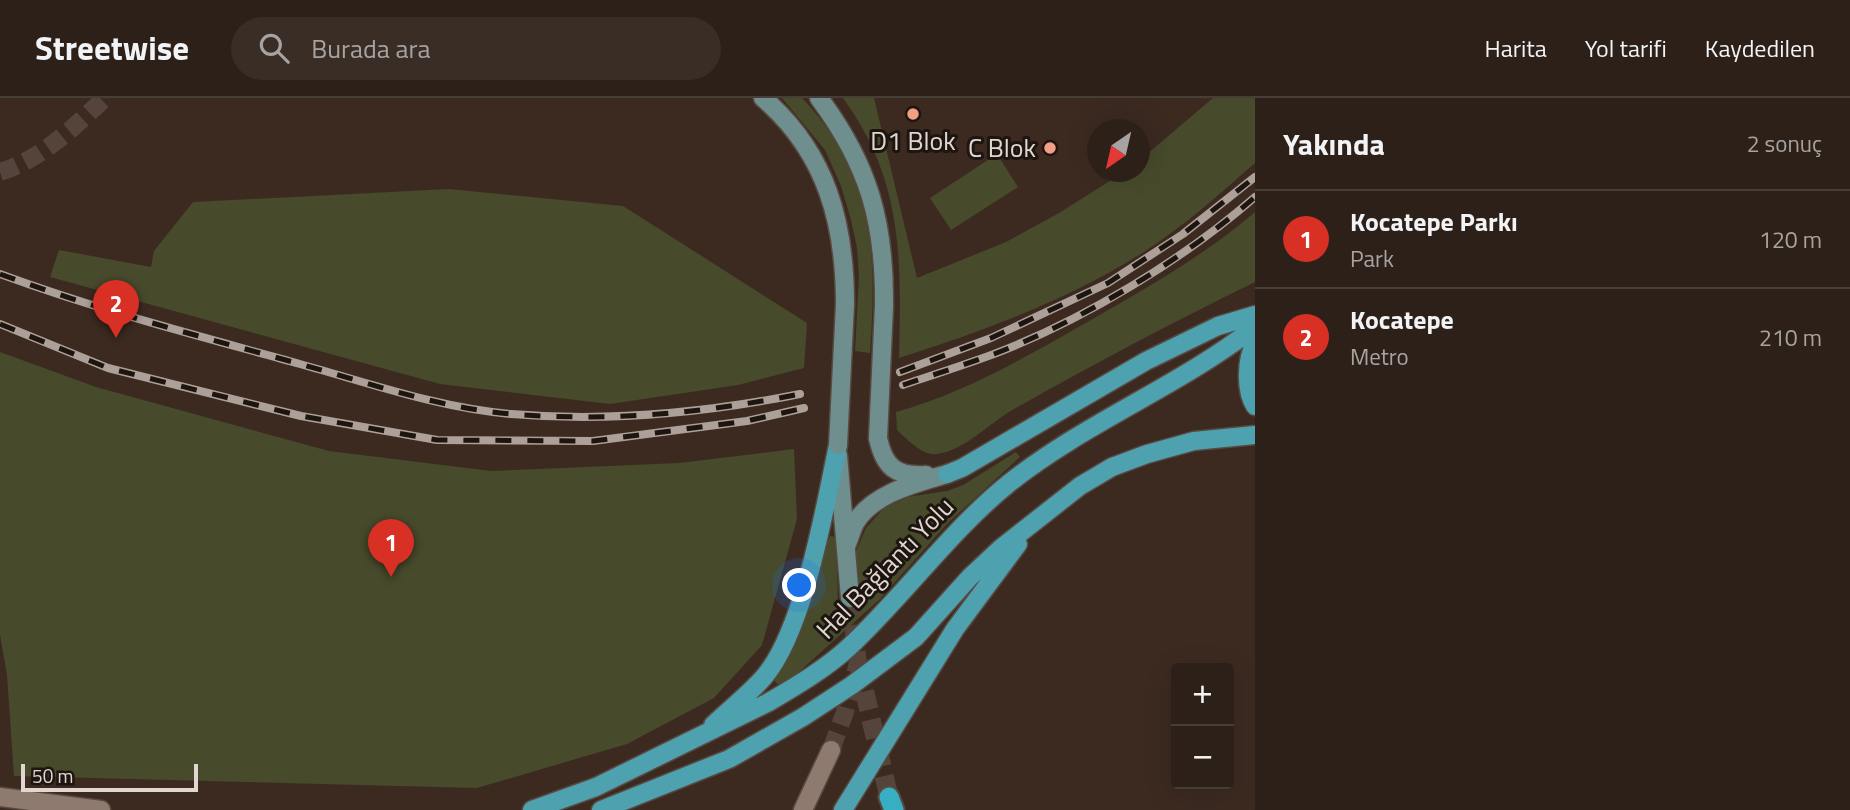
<!DOCTYPE html>
<html lang="tr">
<meta charset="utf-8">
<style>
body{margin:0;font-family:"Titillium Web",sans-serif;background:#392d26;color:#f1f3f6}
.controls{position:absolute;right:21px;bottom:21px;display:grid;overflow:hidden;border-radius:7px;box-shadow:0 7px 28px #0002}
.controls button{width:63px;height:63px;display:grid;place-items:center;padding:0;border:0;border-bottom:2px solid #483e38;background:#2d2019;color:#f1f3f6;font:35px sans-serif}
.compass{position:absolute;left:1087px;top:21px;width:63px;height:63px;border-radius:50%;background:#2d2019;box-shadow:0 7px 28px #0002;rotate:214deg}
.scale{position:absolute;left:21px;bottom:18px;width:177px;box-sizing:border-box;padding-left:7px;border:4px solid #e2d7d0;border-top:0;font-size:19px;line-height:24px;white-space:nowrap;color:#e2d7d0;-webkit-text-stroke:5px #1d1510;paint-order:stroke}
.you{position:absolute;left:800px;top:488px;width:24px;height:24px;margin:-18px;border:5px solid #fff;border-radius:50%;background:#1a73e8;box-shadow:0 0 0 10px #1a73e833}
.badge{display:grid;place-items:center;width:46px;height:46px;border-radius:50%;background:#d93025;color:#fff;font-size:23px;font-weight:700}
.pin{position:absolute;translate:-50% -58px;filter:drop-shadow(0 2px 4px #0008)}
.pin::after{content:'';position:absolute;top:37px;width:24px;height:21px;background:inherit;clip-path:polygon(0 0,100% 0,50% 100%)}
.list{margin:0;padding:0;list-style:none}
h2{display:flex;justify-content:space-between;align-items:center;height:91px;margin:0;padding:0 28px;font-size:30px}
h2 small{font-size:23px;font-weight:400;color:#a7a3a2}
.list li{display:grid;grid-template-columns:46px 1fr auto;gap:21px;align-items:center;box-sizing:border-box;height:98px;padding:0 28px;border-top:2px solid #483e38}
.list b{display:block;font-size:26px;white-space:nowrap}
.list p{margin:0;font-size:23px;white-space:nowrap;color:#a7a3a2}
.list em{font-size:23px;font-style:normal;color:#a7a3a2}
.icon{flex:none;width:38px;height:38px;fill:none;stroke:currentColor;stroke-width:2;stroke-linecap:round;stroke-linejoin:round}
.map{position:relative;flex:none;width:1255px;height:712px;overflow:hidden}
header{display:flex;align-items:center;gap:42px;box-sizing:border-box;height:98px;padding:0 35px;background:#2d2019;border-bottom:2px solid #483e38}
header strong{font-size:33px}
nav{display:flex;gap:38px;margin-inline-start:auto;font-size:24px}
.search{width:490px;height:63px;background:#392d26;display:flex;align-items:center;gap:18px;box-sizing:border-box;padding:0 24px;border-radius:38px;color:#a7a3a2;font-size:26px}
main{display:flex}
aside{flex:1;background:#2d2019}
.map>svg:first-child{display:block}
</style>
<header>
<strong>Streetwise</strong>
<div class="search"><svg class="icon" aria-label="search" viewBox="0 0 24 24"><circle cx="10" cy="10" r="6"/><path d="M15 15l6 6"/></svg>Burada ara</div>
<nav><a>Harita</a><a>Yol tarifi</a><a>Kaydedilen</a></nav>
</header>
<main>
<div class="map">
<svg width="1255" height="712" viewBox="0 0 1255 712">
<rect width="100%" height="100%" fill="#3c2a21"/>
<path fill="#474a2b" d="M782,0h20c73,76 75,157 68,255l-15,-2 4,-75 -2,-28 -6,-28 -10,-34 -16,-36z
M843,0h31l43,180 89,-36 53,-29 65,-41h16v-12l73,-62h42v65c-34,30 -70,62 -108,87 -76,49 -163,81 -248,108 2,-98 5,-176 -56,-260z
M997,56l21,33 -67,43 -21,-32z
M449,91l174,17 184,117 -3,45 -66,17 -128,19 -170,-20 -390,-107 9,-27 92,17 3,-16 39,-49z
M1255,114v70c-82,40 -161,82 -241,127 -25,14 -48,41 -77,45 -15,2 -30,-15 -40,-24l-1,-18c65,-18 121,-50 179,-83 63,-36 125,-70 180,-117z
M0,254l96,35 233,64 162,20 188,-8 115,-14 3,70 -35,126 -48,53 -87,46 -150,44 -463,-12 -7,-101 -7,-40z
M1016,354l4,5 -73,67 -68,76 -89,80 -11,6 -6,-7 25,-40 25,-87 7,-16 6,1 2,65 18,-3 -2,-43 12,-28 17,-19 24,-12 40,-6 16,-6z"/>
<g fill="none" stroke-linecap="round" stroke-linejoin="round">
<path stroke="#55443b" stroke-width="18" stroke-dasharray="18 9" stroke-linecap="butt" d="M831,652l14,-38 13,-49"/>
<path stroke="#55443b" stroke-width="18" stroke-dasharray="18 9" stroke-linecap="butt" d="M0,74c42,-13 74,-45 105,-74
M850,500l8,65"/>
<path stroke="#55443b" stroke-width="19" stroke-dasharray="19 10" stroke-linecap="butt" d="M858,565l31,134"/>
<g stroke="#584941" stroke-width="21">
<path id="minor" d="M0,699l101,13
M803,712l28,-60"/>
</g>
<g stroke="#584941" stroke-width="21">
<path id="secondary" d="M763,0c64,55 82,126 82,206
M819,0c50,67 66,125 65,208
M878,340c6,29 18,39 48,37
M838,357l12,143
M847,446c3,-7 5,-15 8,-21 18,-30 62,-40 92,-49"/>
</g>
<g stroke="#584941" stroke-width="21">
<path id="primary" d="M1255,246c-9,15 -10,47 0,62
M947,376l15,-6 184,-107 72,-35 37,-11
M713,627c17,-16 36,-31 51,-48 40,-47 61,-170 74,-232
M532,712l64,-23 173,-85c27,-16 56,-33 79,-54 56,-52 101,-116 160,-164 76,-61 170,-97 247,-157
M601,712l128,-51 74,-42 49,-32 64,-48 54,-60 31,-29 79,-62 32,-19 35,-13 47,-13 61,-6
M843,712l112,-181 63,-85"/>
</g>
<g stroke="#584941" stroke-width="23">
<path id="trunk" d="M889,699l5,13"/>
</g>
<use href="#minor" stroke="#8f7a6f" stroke-width="18"/>
<use href="#secondary" stroke="#6f8e8e" stroke-width="18"/>
<use href="#primary" stroke="#4ea1ae" stroke-width="18"/>
<use href="#trunk" stroke="#38aec3" stroke-width="19"/>
<g stroke="#ada098" stroke-width="8">
<path id="rail" d="M0,176c98,36 199,62 300,90 69,19 139,44 211,50 97,8 194,-1 289,-20
M0,226l108,44 193,48 136,24 156,1 154,-20 57,-13
M900,274l91,-34 117,-55 75,-49 72,-57
M903,287c30,-10 61,-20 91,-31 89,-34 189,-94 261,-157"/>
</g>
<use href="#rail" stroke="#1d1510" stroke-width="5" stroke-dasharray="16" stroke-linecap="butt"/>
<g stroke="#584941" stroke-width="21" stroke-linecap="butt">
<path id="secondary-bridge" d="M878,340l6,-132
M838,347l7,-141"/>
</g>
<use href="#secondary-bridge" stroke="#6f8e8e" stroke-width="18"/>
</g>
<g fill="#f39f85" stroke="#1d1510" stroke-width="2.5">
<circle cx="913" cy="16" r="7"/>
<circle cx="1050" cy="50" r="7"/>
</g>
<g text-anchor="middle" stroke-width="6" stroke-linejoin="round" paint-order="stroke">
<g font-size="26" fill="#e2d7d0" stroke="#1d1510">
<text x="913" y="52">D1 Blok</text>
<text x="1036" y="59" text-anchor="end">C Blok</text>
</g>
<g font-size="26" fill="#e2d7d0" stroke="#1d1510">
<text transform="translate(885 470) rotate(-46)" y="9">Hal Bağlantı Yolu</text>
</g>
</g>
</svg>
<div class="controls">
<button>+</button>
<button>−</button>
</div>
<svg class="compass" viewBox="-18 -18 36 36"><path d="M0-13l5 13h-10z" fill="#e53935"/><path d="M0 13l5-13h-10z" fill="#a7a3a2"/></svg>
<div class="scale">50 m</div>
<div class="you"></div>
<div class="pin badge" style="left:391px;top:479px">1</div>
<div class="pin badge" style="left:116px;top:240px">2</div>
</div>
<aside>
<h2>Yakında<small>2 sonuç</small></h2>
<ul class="list">
<li><span class="badge">1</span><div><b>Kocatepe Parkı</b><p>Park</p></div><em>120 m</em></li>
<li><span class="badge">2</span><div><b>Kocatepe</b><p>Metro</p></div><em>210 m</em></li>
</ul>
</aside>
</main>
